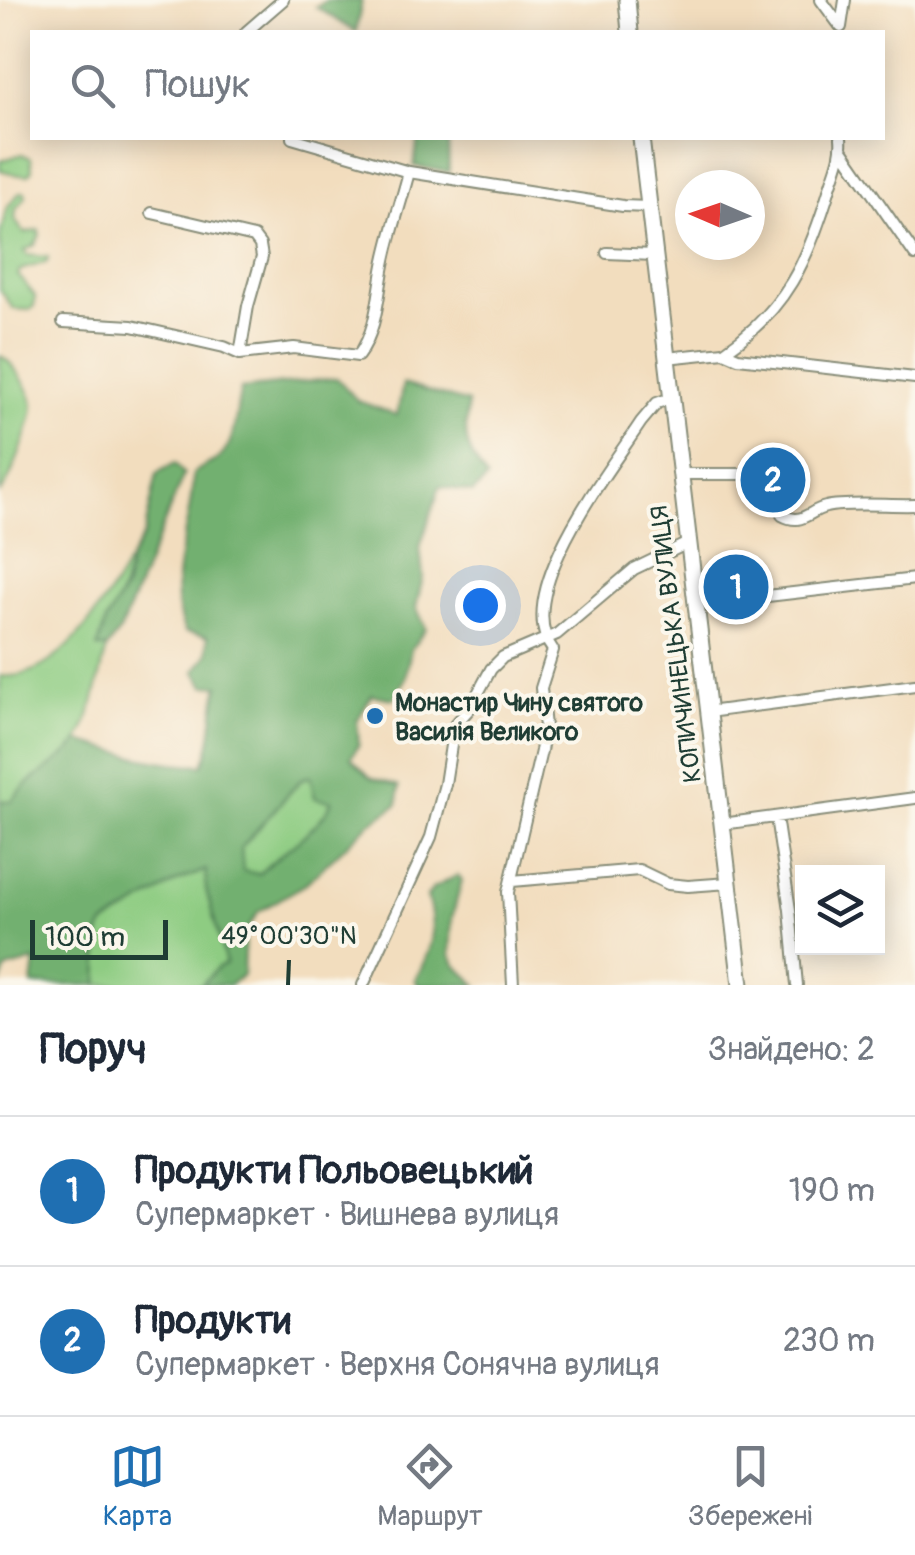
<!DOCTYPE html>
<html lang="uk">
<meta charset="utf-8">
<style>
body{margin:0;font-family:Pangolin,sans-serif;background:#f6f6f7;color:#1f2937}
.controls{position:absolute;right:30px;bottom:30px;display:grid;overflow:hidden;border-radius:0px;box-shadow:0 5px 25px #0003}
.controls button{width:90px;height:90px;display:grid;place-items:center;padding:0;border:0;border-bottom:2px solid #e0e1e3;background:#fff;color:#1f2937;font:50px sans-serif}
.compass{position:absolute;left:675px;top:170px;width:90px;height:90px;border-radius:50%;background:#fff;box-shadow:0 5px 25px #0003;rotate:272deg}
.scale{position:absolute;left:30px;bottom:25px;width:138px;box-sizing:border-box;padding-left:10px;border:5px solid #1f3d34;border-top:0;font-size:28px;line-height:35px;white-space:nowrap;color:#1f3d34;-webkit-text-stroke:8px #fbf7ec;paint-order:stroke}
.you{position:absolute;left:480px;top:605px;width:35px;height:35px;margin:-25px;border:8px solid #fff;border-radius:50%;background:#1a73e8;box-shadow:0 0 0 15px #1a73e833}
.badge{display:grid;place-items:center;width:65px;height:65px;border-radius:50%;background:#1f6fb2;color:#fff;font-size:32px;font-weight:700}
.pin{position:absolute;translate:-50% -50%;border:5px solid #fff;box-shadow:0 2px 10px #0006}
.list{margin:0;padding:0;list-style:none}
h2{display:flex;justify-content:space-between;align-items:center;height:130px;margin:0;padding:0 40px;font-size:42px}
h2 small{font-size:32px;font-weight:400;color:#747a83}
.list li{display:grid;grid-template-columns:65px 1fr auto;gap:30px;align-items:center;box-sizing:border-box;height:150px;padding:0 40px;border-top:2px solid #e0e1e3}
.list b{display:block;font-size:38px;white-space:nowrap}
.list p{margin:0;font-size:32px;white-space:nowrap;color:#747a83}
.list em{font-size:32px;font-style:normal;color:#747a83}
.icon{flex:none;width:55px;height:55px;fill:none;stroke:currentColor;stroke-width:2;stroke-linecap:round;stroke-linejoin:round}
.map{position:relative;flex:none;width:915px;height:985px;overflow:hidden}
.search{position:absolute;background:#fff;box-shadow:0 5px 25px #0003;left:30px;right:30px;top:30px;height:110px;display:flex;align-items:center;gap:25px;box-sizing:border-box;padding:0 35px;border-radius:0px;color:#747a83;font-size:38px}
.sheet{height:430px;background:#fff}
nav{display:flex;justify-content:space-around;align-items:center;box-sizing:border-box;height:140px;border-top:2px solid #e0e1e3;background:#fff;font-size:28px;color:#747a83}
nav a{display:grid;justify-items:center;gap:5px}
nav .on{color:#1f6fb2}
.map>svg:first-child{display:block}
</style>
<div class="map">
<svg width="915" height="985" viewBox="0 0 915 985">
<rect width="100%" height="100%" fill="#fbf7ec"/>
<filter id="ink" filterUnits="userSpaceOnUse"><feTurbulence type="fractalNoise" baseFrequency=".01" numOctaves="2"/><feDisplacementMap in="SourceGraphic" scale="20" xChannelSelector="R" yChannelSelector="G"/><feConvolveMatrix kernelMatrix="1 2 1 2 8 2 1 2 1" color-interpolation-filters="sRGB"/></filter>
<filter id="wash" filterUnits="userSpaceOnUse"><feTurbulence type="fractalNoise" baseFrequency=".0048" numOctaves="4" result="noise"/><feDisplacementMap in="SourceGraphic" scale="40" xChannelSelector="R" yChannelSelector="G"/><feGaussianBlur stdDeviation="2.25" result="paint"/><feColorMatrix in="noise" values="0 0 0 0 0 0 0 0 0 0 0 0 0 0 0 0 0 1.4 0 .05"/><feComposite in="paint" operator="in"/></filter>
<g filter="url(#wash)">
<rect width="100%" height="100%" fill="#f2ddbe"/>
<path fill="#8ecc82" stroke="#56845b" stroke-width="2.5" d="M22,154l9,4 1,12 -4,5h-10l-18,-5v-9z
M20,192h5l1,5 -10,12 -1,11 9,13 15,-3 1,5 -5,10 -11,6 3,4 21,2 -1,5 -27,8 -2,5 17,21 -1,10 -4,4 -17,-1 -13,-20v-53l6,-27z
M0,356c12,4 33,37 33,50 -1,17 -22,75 -33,87z
M130,559c-5,36 -21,55 -32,89h9c-8,28 -17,83 -36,103 -19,19 -44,28 -59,50h-12v-125c59,6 105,-74 130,-117z
M310,776l22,24c-10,28 -51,51 -73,74l-17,-3 -1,-23 61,-69z
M207,870l-1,19 20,75 -8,3 -17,18h-103l2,-52 4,-8 74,-44z"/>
<path fill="#72b070" stroke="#487652" stroke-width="2.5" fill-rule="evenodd" d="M327,0h35l-6,32 -40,-25z
M418,138h30l1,34 -35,-6z
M337,378l21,23 39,14 6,-31 65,19c-5,36 -2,47 19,76l-14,14 -33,-7 -20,61 3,30 -7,30 10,21 -15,21 -6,30 -11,20 -22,-4 -15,26 2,23 -8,14 19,19 29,9 -1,18 -29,20 -65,61 -46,27 -13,21 -2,42 -14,10h-28l17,-18 8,-3 -20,-75v-19l-28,11 -74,44 -4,8 -2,52h-66l3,-24 -28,8 -7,16v-184h12c17,-25 48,-36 67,-60 41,12 82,24 124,24 12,-28 8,-50 16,-80l-14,1 -10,-15 12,-16 1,-19 -23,-4c-23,-51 8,-105 8,-158 8,-8 19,-10 27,-17 17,-15 15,-48 21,-68zM310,776l5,22 17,3c-12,29 -50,49 -73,73l-16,-3 -2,-23 60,-69z
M175,463l9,11 -64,157 -13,17h-10l9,-27 20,-34 4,-28 14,-24 13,-62z
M458,875l4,5 -10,38 -2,36 5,10 22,21h-59l-3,-5c17,-31 22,-49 12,-83l6,-9z"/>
</g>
<g filter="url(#ink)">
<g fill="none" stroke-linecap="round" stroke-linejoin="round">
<g stroke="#888d79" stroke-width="14">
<path id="minor" d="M821,0l20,27
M841,27l4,-27
M246,32l37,-32
M292,138l117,34 214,34 25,1
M843,151l72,104
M152,213l102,24 6,8 2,12 -14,49 -8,48
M607,253l47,2
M63,322l69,4 92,21 16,7 54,-6 64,8c19,-25 20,-61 26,-91 6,-31 17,-62 25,-93
M724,352c62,-42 84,-92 105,-161 5,-18 14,-35 12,-53
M666,358l58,-6 14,6 177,20
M680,474h80l14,15 8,26c20,11 26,-4 44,-8 19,-5 67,-1 89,-2
M750,598l165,-19
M708,712l207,-27
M776,817l14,93 7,75
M722,824l193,-26
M512,881l127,-11 29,14 20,2 41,-3
M363,985l68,-148 14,-53 9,-58 16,-18 21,-39 12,-12 54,-23 77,-65 54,-26
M513,985l-5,-93 33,-141 4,-24 -4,-39 12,-38c-43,-55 56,-179 88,-228l16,-19 14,-5"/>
</g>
<g stroke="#888d79" stroke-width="19">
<path id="secondary" d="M627,0l3,32
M641,138l100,847"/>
</g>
<use href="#minor" stroke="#fff" stroke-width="10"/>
<use href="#secondary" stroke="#fff" stroke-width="15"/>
</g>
</g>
<path fill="none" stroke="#1f3d34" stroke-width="4" d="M288,985l1,-25"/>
<circle fill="#1f6fb2" stroke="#fbf7ec" stroke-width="4" cx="375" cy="716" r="10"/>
<g text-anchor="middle" stroke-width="8" stroke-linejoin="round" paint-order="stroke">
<g font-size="25" fill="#1f3d34" stroke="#fbf7ec">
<text transform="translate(675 644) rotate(-97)" y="9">КОПИЧИНЕЦЬКА ВУЛИЦЯ</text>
</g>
<g font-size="25" font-weight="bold" fill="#1f3d34" stroke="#fbf7ec" text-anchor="start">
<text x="395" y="711">Монастир Чину святого<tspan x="395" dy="29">Василія Великого</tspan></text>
</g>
</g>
<g font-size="25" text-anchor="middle" fill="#1f3d34" stroke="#fbf7ec" stroke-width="8" stroke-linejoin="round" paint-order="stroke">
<text x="289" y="944">49°00'30"N</text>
</g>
</svg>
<div class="controls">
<button><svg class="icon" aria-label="layers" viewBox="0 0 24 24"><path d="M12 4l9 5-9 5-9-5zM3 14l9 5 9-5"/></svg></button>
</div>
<svg class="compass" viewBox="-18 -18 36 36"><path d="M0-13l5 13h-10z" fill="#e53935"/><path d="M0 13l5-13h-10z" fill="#747a83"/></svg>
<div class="scale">100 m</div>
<div class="you"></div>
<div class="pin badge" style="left:736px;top:587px">1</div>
<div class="pin badge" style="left:773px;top:480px">2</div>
<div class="search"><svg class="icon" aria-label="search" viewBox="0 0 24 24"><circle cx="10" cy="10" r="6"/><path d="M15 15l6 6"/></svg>Пошук</div>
</div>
<section class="sheet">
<h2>Поруч<small>Знайдено: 2</small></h2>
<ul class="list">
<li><span class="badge">1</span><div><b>Продукти Польовецький</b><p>Супермаркет · Вишнева вулиця</p></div><em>190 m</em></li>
<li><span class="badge">2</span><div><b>Продукти</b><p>Супермаркет · Верхня Сонячна вулиця</p></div><em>230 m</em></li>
</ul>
</section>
<nav>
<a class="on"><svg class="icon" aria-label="map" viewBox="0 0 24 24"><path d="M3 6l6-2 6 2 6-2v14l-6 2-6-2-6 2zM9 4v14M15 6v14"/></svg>Карта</a>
<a><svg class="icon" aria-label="directions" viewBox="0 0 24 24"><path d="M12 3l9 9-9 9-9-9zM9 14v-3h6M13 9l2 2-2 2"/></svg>Маршрут</a>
<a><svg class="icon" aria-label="saved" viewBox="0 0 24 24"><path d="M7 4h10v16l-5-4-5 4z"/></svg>Збережені</a>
</nav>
